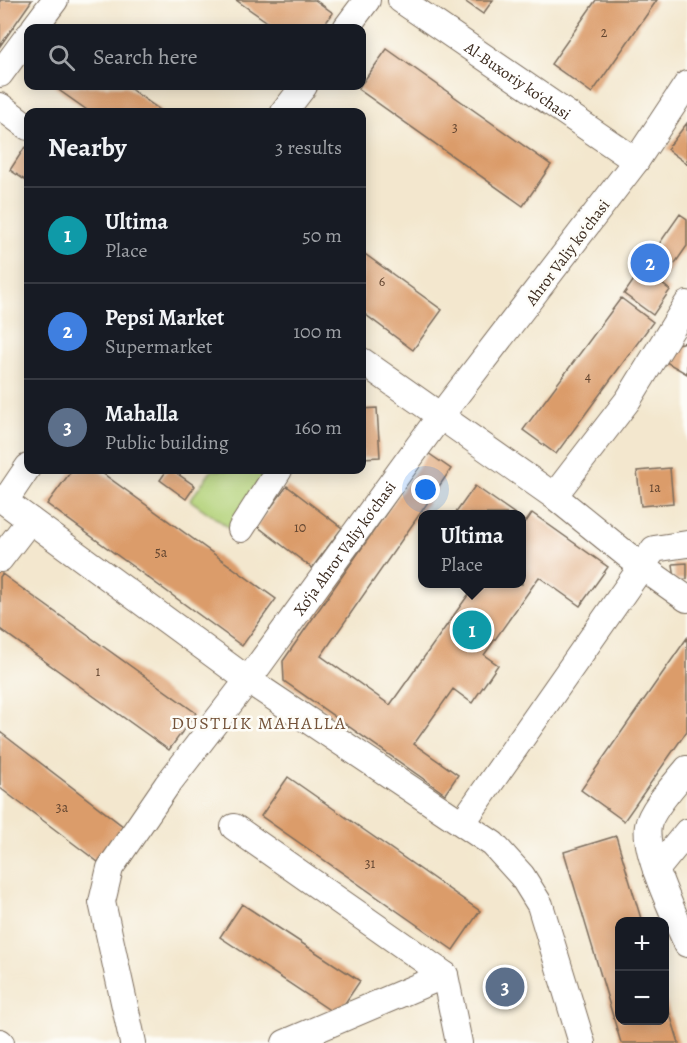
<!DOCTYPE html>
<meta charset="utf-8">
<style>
body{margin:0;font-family:Alegreya,serif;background:#242831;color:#f1f3f6}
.controls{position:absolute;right:18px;bottom:18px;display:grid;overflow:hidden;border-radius:12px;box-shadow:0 3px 15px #0003}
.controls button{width:54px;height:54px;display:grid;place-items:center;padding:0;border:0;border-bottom:2px solid #363941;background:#171b24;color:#f1f3f6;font:30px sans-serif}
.you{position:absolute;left:426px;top:490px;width:21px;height:21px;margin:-15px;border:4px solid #fff;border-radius:50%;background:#1a73e8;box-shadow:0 0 0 9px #1a73e833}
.badge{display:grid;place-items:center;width:39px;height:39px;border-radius:50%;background:#d1495b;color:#fff;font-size:20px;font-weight:700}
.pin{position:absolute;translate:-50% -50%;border:3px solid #fff;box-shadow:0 2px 6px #0006}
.popup{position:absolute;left:418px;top:510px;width:108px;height:78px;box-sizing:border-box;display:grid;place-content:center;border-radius:12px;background:#171b24;filter:drop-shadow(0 2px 4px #0005);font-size:20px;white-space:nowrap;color:#9ea1a6}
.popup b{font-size:22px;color:#f1f3f6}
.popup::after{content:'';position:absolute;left:50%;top:100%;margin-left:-12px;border:12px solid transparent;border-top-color:#171b24}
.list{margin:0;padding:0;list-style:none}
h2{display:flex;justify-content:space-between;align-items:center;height:78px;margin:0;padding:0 24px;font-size:26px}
h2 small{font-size:20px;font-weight:400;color:#9ea1a6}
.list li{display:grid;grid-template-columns:39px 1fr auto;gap:18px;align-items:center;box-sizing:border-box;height:96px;padding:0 24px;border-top:2px solid #363941}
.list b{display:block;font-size:22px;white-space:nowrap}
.list p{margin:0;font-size:20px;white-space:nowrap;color:#9ea1a6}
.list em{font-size:20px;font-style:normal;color:#9ea1a6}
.icon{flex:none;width:33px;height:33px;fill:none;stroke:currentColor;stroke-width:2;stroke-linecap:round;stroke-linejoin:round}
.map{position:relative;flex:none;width:687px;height:1043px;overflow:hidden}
.search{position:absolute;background:#171b24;box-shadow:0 3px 15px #0003;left:24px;top:24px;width:342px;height:66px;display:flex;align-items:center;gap:15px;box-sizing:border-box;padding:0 21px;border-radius:12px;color:#9ea1a6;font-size:22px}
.panel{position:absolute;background:#171b24;box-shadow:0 3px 15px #0003;left:24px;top:108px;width:342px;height:366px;border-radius:12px}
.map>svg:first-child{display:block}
</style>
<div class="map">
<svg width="687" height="1043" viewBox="0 0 687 1043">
<rect width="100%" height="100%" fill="#fdfcf7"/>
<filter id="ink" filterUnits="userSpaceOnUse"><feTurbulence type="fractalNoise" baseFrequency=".0167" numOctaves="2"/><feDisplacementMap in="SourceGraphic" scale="12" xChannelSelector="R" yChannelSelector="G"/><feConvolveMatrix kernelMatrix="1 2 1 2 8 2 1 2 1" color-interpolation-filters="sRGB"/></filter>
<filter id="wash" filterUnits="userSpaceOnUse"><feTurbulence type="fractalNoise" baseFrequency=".008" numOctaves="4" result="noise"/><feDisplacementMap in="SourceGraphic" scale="24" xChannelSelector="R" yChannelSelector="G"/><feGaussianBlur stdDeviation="1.35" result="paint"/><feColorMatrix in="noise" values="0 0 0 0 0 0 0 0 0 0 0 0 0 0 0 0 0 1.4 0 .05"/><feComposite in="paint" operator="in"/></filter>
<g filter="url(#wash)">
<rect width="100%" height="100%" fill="#f3e7ce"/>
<path fill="#b3d279" stroke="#777e4c" stroke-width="1.5" d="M212,470h60l-41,59 -41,-29z"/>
<g id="blocks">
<path fill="#db9c6a" d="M0,0h32l-32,46z
M236,0h79l18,13 -11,15h-46z
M463,0h30l-10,14z
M596,0h61l-65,93 -41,-29z
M387,49l164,116 -28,41 -165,-117z
M53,86h73l37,26h-73z
M687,123v41l-20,-15z
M25,147l3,2v33l-18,-12z
M680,214l7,5v27l-26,37 9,7 -17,25 -29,-21z
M362,252l80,58 -29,40 -51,-38z
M621,298l32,24 -97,132 -33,-24z
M687,342v32l-21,-12 11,-18z
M377,408l3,49 -18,1v-49z
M428,453l23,16 -130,187 69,49 86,-121h46v-65l4,3 6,-9 76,54 -28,39 -41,-29 -55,78 14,10 -26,38 -19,-14 -39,55 44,31 -13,19 -161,-113 -1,-20z
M670,468l3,35 -32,3 -4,-35z
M72,470h26l178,129 -34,47 -195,-142z
M167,470h5l23,16 -9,13 -26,-19z
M287,486l55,42 -30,40 -55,-42z
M475,486l40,28h-60z
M687,563v16l-12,1 -2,-16z
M2,574l194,139 -27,37 -169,-121v-52z
M687,638v93l-63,90 -43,-31z
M0,732l124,95 -26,35 -98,-74z
M288,777l192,134 -27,39 -192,-134z
M616,836l26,86h-22v98h44l1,-22 14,45h-58l-57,-191z
M242,904l118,77 -23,34 -117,-78z"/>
</g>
</g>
<g filter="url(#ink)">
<use href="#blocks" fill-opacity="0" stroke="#7b6c5c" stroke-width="1.5"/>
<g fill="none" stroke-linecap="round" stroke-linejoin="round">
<g stroke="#7b6c5c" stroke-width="28">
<g id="minor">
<path id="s1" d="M401,0l235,161"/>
<path d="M34,28l21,-28"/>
<path d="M346,28l21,-28"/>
<path d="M0,74l28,-38"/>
<path d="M0,106l28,21"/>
<path d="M284,112l20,-26"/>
<path d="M362,361l192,135 88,71 45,32"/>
<path d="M554,496l74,-96 59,-96"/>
<path d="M0,498l248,182 245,164 29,32 18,29 42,138"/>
<path d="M5,501l23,-34"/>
<path d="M241,529l38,-59"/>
<path d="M0,559l30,-39"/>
<path d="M687,769c-11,14 -36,40 -39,57 -5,25 28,93 39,118"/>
<path d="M463,822l191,-273 33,-5"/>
<path d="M234,827l211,148"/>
<path d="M656,870l31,-38"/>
<path d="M0,1042l1,1"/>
<path id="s2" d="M133,1043l-31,-141 8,-34 57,-83 81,-105 193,-265 195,-254 51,-77"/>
<path d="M285,1043l160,-68 14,68"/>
</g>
</g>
<use href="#minor" stroke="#fff" stroke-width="26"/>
</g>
</g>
<g text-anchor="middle" stroke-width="5" stroke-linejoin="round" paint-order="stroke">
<g font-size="14" fill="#634631">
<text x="604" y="37">2</text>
<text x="455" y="132">3</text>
<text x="382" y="286">6</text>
<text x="588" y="381">4</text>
<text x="655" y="492">1a</text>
<text x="300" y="532">10</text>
<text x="161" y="557">5a</text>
<text x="98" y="676">1</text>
<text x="62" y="812">3a</text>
<text x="370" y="868">31</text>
</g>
<g font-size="16" fill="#3b2a1e" stroke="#fdfcf7">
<text dy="6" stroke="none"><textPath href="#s1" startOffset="142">Al-Buxoriy ko‘chasi</textPath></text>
<text transform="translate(567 252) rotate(-53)" y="6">Ahror Valiy koʻchasi</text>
<text dy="6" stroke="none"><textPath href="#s2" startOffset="576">Xo‘ja Ahror Valiy ko‘chasi</textPath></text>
</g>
<g font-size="18" letter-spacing="1.5" fill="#735239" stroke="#fdfcf7">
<text x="259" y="729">DUSTLIK MAHALLA</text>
</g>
</g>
</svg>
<div class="controls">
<button>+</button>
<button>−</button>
</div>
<div class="you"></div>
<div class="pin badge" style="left:472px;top:630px;background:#0f9aa8">1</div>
<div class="popup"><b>Ultima</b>Place</div>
<div class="pin badge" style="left:650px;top:263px;background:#3f7fe0">2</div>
<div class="pin badge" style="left:505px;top:987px;background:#5c6f8a">3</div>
<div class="search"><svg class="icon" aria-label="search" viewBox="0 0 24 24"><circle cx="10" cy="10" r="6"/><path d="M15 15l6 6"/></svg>Search here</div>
<section class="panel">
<h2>Nearby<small>3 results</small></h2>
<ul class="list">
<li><span class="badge" style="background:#0f9aa8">1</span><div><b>Ultima</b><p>Place</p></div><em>50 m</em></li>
<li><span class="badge" style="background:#3f7fe0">2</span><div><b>Pepsi Market</b><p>Supermarket</p></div><em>100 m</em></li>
<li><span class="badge" style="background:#5c6f8a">3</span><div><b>Mahalla</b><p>Public building</p></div><em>160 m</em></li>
</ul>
</section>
</div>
